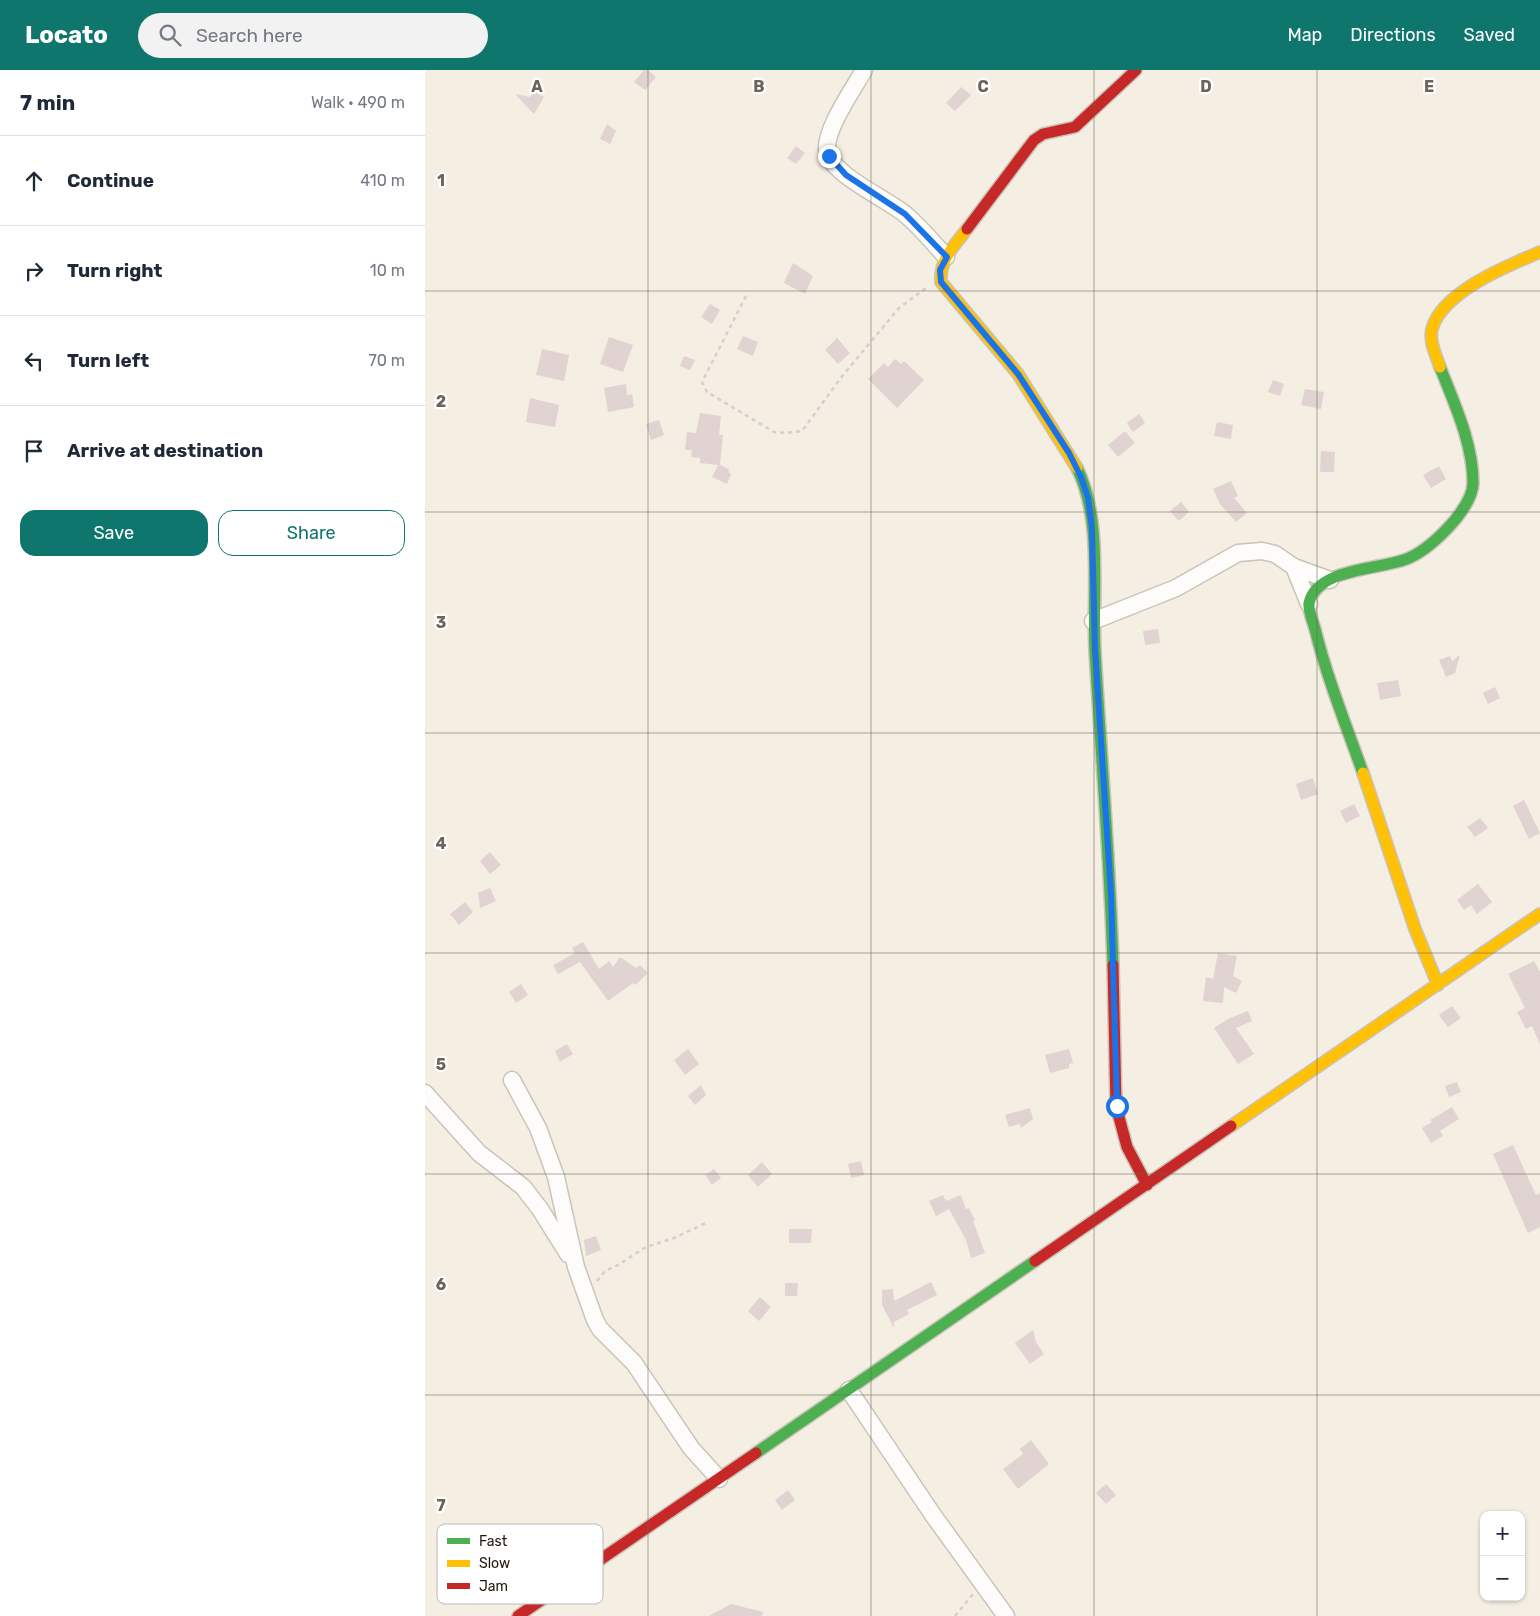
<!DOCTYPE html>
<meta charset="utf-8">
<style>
body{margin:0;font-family:Rubik,sans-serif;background:#f2f2f3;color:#1f2937}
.controls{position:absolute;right:15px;bottom:15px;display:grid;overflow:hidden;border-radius:10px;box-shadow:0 1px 4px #0004}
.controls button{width:45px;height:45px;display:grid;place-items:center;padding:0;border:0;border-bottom:1px solid #e0e1e3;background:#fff;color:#1f2937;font:25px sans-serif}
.stop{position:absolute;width:15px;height:15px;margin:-11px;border:4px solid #1a73e8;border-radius:50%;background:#fff}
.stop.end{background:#1a73e8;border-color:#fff;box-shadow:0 1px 5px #0008}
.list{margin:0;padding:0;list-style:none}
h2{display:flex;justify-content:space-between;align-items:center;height:65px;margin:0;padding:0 20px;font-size:21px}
h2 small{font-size:16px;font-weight:400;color:#747a83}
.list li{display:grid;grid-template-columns:32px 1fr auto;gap:15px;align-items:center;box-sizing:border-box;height:90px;padding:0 20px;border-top:1px solid #e0e1e3}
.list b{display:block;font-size:19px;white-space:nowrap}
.list em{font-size:16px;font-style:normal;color:#747a83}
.actions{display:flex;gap:10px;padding:15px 20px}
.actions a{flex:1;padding:11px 0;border:1px solid #0f766e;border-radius:15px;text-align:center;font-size:18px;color:#0f766e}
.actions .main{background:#0f766e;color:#fff}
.icon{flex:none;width:28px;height:28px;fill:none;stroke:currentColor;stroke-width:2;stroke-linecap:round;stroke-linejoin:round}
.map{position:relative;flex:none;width:1115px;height:1546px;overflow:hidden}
header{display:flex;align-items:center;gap:30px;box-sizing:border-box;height:70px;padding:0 25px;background:#0f766e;color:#fff}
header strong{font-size:24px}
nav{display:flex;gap:28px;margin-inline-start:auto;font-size:18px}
.search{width:350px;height:45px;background:#f2f2f3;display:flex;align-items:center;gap:12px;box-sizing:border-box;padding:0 18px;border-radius:28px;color:#747a83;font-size:19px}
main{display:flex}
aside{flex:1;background:#fff}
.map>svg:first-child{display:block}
</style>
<header>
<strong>Locato</strong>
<div class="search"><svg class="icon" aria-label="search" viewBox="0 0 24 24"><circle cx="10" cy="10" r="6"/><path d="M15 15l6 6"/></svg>Search here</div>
<nav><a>Map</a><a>Directions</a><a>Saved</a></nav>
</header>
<main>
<aside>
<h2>7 min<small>Walk · 490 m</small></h2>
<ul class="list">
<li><svg class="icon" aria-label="ahead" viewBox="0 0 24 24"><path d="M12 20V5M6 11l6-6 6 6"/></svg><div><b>Continue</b></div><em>410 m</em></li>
<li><svg class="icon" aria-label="right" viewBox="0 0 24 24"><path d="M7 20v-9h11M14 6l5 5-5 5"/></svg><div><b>Turn right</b></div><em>10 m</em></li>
<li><svg class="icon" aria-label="left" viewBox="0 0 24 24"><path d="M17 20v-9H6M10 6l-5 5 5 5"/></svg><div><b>Turn left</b></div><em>70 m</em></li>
<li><svg class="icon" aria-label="arrive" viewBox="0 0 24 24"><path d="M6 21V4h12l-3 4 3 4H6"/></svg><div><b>Arrive at destination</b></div></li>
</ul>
<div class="actions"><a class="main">Save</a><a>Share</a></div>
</aside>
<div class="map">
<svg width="1115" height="1546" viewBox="0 0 1115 1546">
<rect width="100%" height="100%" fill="#f5eee3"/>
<path fill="#e1d3d1" d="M219,0h4l8,7 -11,13 -11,-8z
M536,17l10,8 -16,16 -9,-8z
M109,21l10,6 -10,17 -19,-20 15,3z
M182,54l9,7 -6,13 -10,-5z
M371,76l9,7 -9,11 -9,-6z
M368,193l20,13 -8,18 -21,-11z
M285,234l10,6 -8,14 -11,-7z
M318,266l15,6 -5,14 -16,-7z
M184,267l24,8 -10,27 -23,-8z
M412,268l13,15 -12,11 -13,-14z
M117,279l27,6 -5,26 -28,-6z
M259,286l11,4 -5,10 -10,-4z
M470,289l6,5 3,-3 20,19 -27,28 -29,-29 16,-16 4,4z
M848,310l11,4 -4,12 -12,-4z
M201,314l1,11 5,-1 2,13 -26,5 -4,-24z
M880,319l19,3 -3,17 -20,-4z
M105,328l29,7 -4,22 -29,-5z
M275,343l21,3 -2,19h4l-3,30 9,4 -1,3 3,2 -4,10 -15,-7 6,-12 -18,-2v-5l-9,-1 1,-7h-7l2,-18 9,1z
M714,344l6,9 -12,9 -6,-9z
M234,350l5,15 -13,5 -5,-16z
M792,352l16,3 -2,14 -17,-3z
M700,361l10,12 -17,14 -10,-12z
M896,381l14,1 -1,20h-14z
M1014,396l7,13 -15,9 -8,-13z
M806,411l7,15 -4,2 13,15 -11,9 -16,-18 -7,-15z
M756,432l8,10 -10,9 -9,-10z
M733,559l2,14 -15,2 -2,-14z
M1035,585l-5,18 -9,4 -7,-17 11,-4 2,5z
M973,610l3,16 -21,4 -3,-17z
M1070,617l5,11 -12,6 -5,-11z
M888,708l5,16 -17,6 -5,-16z
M1099,730l16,33 -11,6 -16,-33z
M929,734l6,12 -14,7 -6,-12z
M1055,748l8,10 -13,9 -8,-10z
M65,782l11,13 -11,9 -10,-13z
M1053,814l14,18 -15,12 -6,-9 -7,5 -7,-10z
M65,818l6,13 -16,7 -2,-15z
M40,832l8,10 -14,13 -9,-11z
M158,872l16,27 10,-8 4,6 7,-10 16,11 4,-3 8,8 -13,12 -2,-2 -25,18 -28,-39 -22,12 -5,-9 22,-12 -3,-5z
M793,883l19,3 -4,20 9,5 -6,12 -12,-6 -1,16 -20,-2 3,-24 7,2z
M1109,891l6,11v72l-8,-18 -6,3 -9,-17 8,-4 -17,-34z
M96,914l7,11 -12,8 -7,-11z
M1027,936l9,12 -13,9 -9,-12z
M823,941l4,10 -16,7 18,26 -16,10 -24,-36 14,-9z
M142,974l6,10 -13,8 -5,-11z
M263,979l11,15 -14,11 -11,-15z
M644,979l4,14 -4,1v4l-19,5 -5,-18z
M1032,1012l4,10 -12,5 -4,-11z
M276,1015l5,10 -11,10 -7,-9z
M1027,1037l7,12 -19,12 3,5 -12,7 -9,-15 10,-6 -2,-2z
M605,1038l3,11 -12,9 -1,-4 -11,3 -4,-12z
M1088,1075l23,50 4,-2v34l-12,6 -35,-79z
M436,1091l3,14 -13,3 -3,-14z
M337,1092l10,12 -14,13 -10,-12z
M289,1099l7,9 -9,7 -7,-10z
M518,1125l3,6 15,-6 5,14 3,-1 6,12 -2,1 12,32 -14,5 -5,-18 -17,-31 -13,7 -7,-15z
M364,1159h23l-1,14h-22z
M171,1166l5,14 -15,6 -2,-16z
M506,1212l6,13 -30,15 2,4 -15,8v6l-12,-23v-15l11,-1 1,12z
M360,1213h13l-1,13h-12z
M335,1227l11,10 -12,14 -11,-10z
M608,1260l3,12 8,12 -14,10 -15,-21z
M606,1370l18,24 -31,25 -15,-20 20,-15 -3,-5z
M681,1414l10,11 -10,9 -10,-11z
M363,1420l7,10 -13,10 -7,-10z
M306,1534l32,8 -1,4h-53z"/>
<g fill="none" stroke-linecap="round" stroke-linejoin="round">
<g stroke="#cac3b8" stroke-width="19">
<path id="street" d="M439,0c-10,18 -39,59 -37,80 3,25 61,49 79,65 15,13 27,27 40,42
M869,497l15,37
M668,551l83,-33 62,-35 24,-2 13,3 19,13 36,13
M87,1010l26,48 18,49 20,90 19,53 5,9 34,34 57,85 28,31
M0,1023l54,60 44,34 17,22 28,45
M424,1320l84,125 73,101"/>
</g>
<g stroke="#cac3b8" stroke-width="14">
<path id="fast" d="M652,398c26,52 15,126 18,183 6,105 15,209 18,314
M938,703c-17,-48 -36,-95 -48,-144 -2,-7 -7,-19 -6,-26 8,-36 74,-33 100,-45 18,-8 33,-23 46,-38 8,-10 18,-24 18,-37 0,-40 -19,-80 -33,-116
M331,1383l279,-192"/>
</g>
<g stroke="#cac3b8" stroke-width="14">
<path id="slow" d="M542,159c-12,16 -28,31 -26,53l77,92 59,94
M1015,297c-4,-12 -11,-25 -8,-38 10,-37 75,-63 108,-77
M938,703l52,156 23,56
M806,1056l309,-212"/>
</g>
<g stroke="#cac3b8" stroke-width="14">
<path id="jam" d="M542,159l67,-89 9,-6 32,-7 61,-57
M688,895l3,141 11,41 20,38
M610,1191l196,-135
M93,1546l238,-163"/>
</g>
<path stroke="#d2d0cd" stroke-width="2.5" stroke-dasharray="4 4" stroke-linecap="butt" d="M321,226l-44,86 5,10 67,40 13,1 15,-2 41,-56 56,-67 27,-20
M172,1211l8,-10 13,-6 28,-18 28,-9 32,-15
M530,1546l18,-22"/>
<use href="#street" stroke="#fefcfb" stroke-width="16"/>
<use href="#fast" stroke="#4caf50" stroke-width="11"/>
<use href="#slow" stroke="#ffc107" stroke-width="11"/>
<use href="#jam" stroke="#c62828" stroke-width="11"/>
</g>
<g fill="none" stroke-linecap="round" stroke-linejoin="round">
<path stroke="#1a73e8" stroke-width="6" d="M404,86l17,19 59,39 42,43 -7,13 1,12 77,92 51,79 12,24 7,21 4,30 3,121 16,245 6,212"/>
</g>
<path fill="none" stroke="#6b6458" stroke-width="1" stroke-opacity="0.55" d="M223,0v1546M446,0v1546M669,0v1546M892,0v1546M0,221h1115M0,442h1115M0,663h1115M0,883h1115M0,1104h1115M0,1325h1115"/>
<rect x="12" y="1454" width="166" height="80" rx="8" fill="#fff" stroke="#bcbab6" stroke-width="1"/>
<rect x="22" y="1468" width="23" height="6" fill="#4caf50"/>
<rect x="22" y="1490" width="23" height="7" fill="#ffc107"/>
<rect x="22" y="1513" width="23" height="6" fill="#c62828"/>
<g font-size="14" fill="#21190d">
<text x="54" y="1476">Fast</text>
<text x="54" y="1498">Slow</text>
<text x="54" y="1521">Jam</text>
</g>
<g font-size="16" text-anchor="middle" font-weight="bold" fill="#6b6458" stroke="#fff" stroke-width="4.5" stroke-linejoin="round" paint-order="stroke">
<text x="112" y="22">A</text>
<text x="334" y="22">B</text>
<text x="558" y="22">C</text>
<text x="781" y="22">D</text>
<text x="1004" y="22">E</text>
<text x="16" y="116">1</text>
<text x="16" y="337">2</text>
<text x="16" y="558">3</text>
<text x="16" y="779">4</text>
<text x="16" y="1000">5</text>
<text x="16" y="1220">6</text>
<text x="16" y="1441">7</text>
</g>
</svg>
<div class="controls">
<button>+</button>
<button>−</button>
</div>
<div class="stop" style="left:692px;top:1036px"></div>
<div class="stop end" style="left:404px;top:86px"></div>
</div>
</main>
